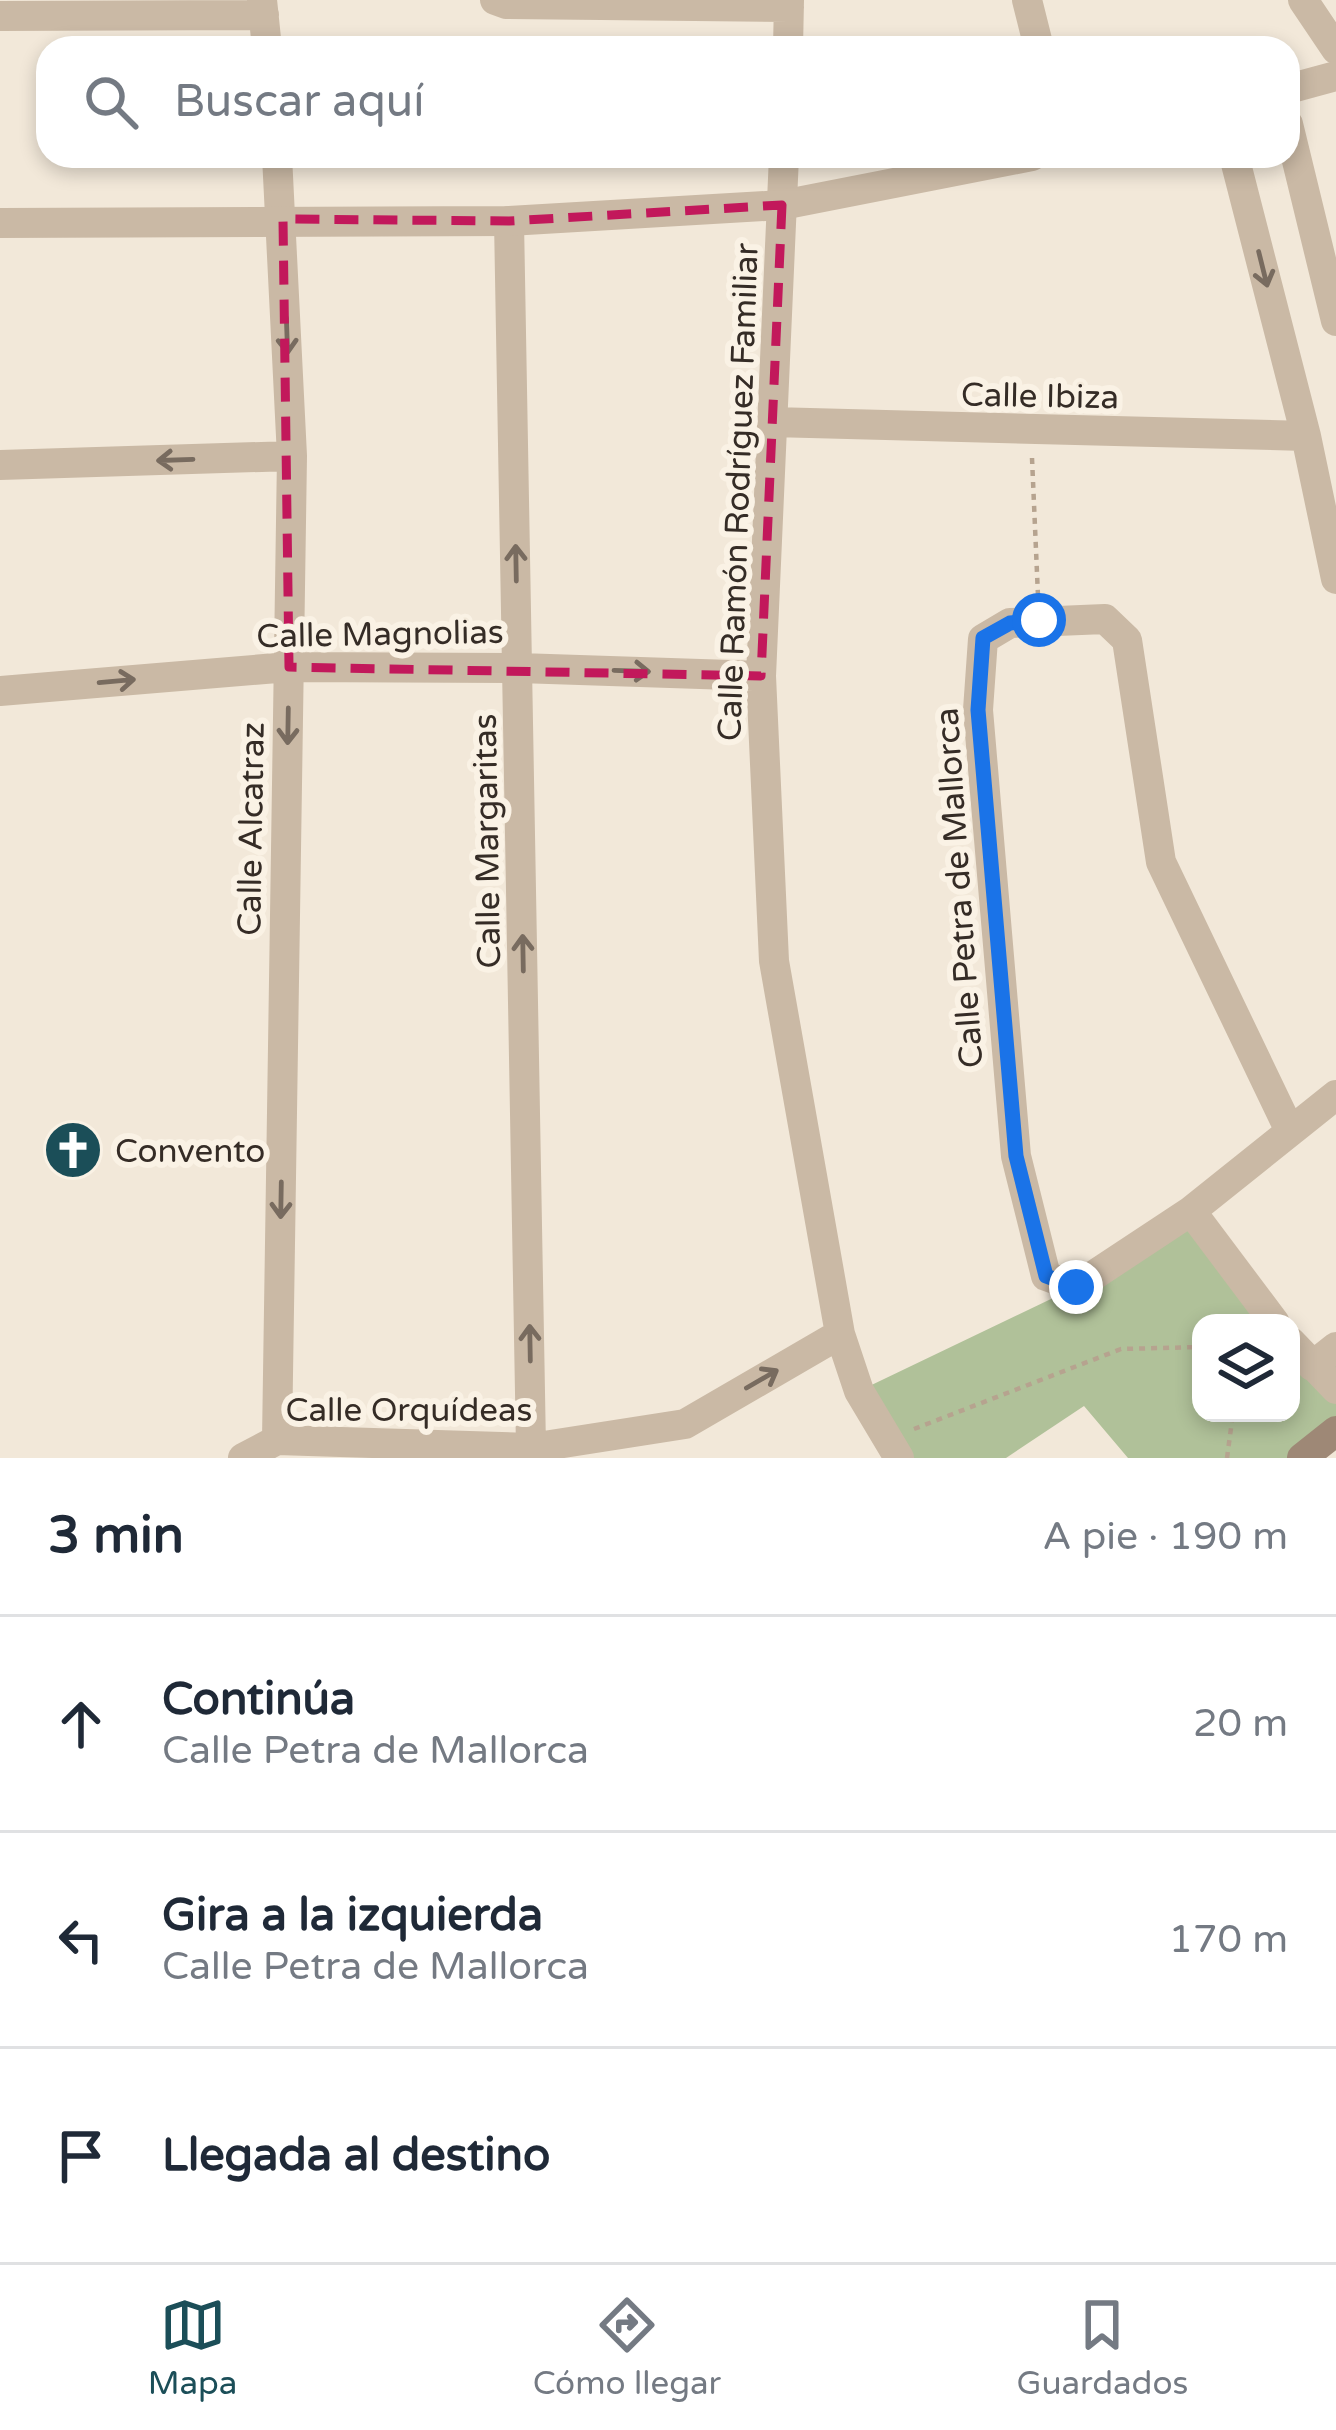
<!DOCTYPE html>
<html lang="es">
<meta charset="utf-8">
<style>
body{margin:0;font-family:"Varela Round",sans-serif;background:#f6f6f7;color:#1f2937}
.controls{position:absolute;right:36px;bottom:36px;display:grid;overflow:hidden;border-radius:24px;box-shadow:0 6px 18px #0003}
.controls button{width:108px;height:108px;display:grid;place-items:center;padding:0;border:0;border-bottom:3px solid #e0e1e3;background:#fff;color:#1f2937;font:60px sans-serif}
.stop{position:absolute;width:36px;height:36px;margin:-27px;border:9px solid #1a73e8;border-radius:50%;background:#fff}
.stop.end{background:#1a73e8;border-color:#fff;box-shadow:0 3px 12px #0008}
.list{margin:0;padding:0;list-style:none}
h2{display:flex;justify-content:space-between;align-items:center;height:156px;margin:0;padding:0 48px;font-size:51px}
h2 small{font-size:39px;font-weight:400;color:#747a83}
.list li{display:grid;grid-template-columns:78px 1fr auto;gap:36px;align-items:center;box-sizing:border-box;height:216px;padding:0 48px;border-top:3px solid #e0e1e3}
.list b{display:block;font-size:45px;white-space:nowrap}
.list p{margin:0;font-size:39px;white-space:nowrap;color:#747a83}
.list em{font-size:39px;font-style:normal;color:#747a83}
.icon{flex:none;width:66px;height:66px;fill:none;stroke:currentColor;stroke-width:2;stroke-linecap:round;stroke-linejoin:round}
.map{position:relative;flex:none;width:1336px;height:1458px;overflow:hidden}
.search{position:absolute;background:#fff;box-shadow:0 6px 18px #0003;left:36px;right:36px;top:36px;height:132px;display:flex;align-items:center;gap:30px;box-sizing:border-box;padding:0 42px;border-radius:36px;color:#747a83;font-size:45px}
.sheet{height:804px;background:#fff}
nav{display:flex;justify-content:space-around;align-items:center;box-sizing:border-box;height:168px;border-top:3px solid #e0e1e3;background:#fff;font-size:33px;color:#747a83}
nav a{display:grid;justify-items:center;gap:6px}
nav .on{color:#1b4e58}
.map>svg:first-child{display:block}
</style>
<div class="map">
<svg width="1336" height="1458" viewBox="0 0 1336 1458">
<rect width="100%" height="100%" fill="#f2e8d9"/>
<path fill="#b0c199" d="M1191,1211l84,112h-74v90h90v-71l21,24 24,-19v84l-34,27h-174l-44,-52 -78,52h-107l-40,-67 217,-104z"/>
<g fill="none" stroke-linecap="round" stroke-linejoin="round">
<path stroke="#b6a38f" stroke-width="4.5" stroke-dasharray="6 6" stroke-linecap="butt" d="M1032,458l6,138
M914,1429l207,-80 80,-2
M1227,1458l6,-45"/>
<path stroke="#cab9a5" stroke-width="30" d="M262,0l5,48
M495,0l11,4 283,3
M1027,0l12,48
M1303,0l33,49
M0,16l264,-1
M788,48l1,-48
M1288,124l48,197
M277,156l15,300 -15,984
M784,156l-23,520 13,285 66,373 19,57 40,67
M1234,156l72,280 30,143
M509,221l22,1227 7,10
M772,422l534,14
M0,465l292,-9
M0,691l289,-24 230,1 242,8
M1289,1129l-128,-267 -34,-222 -22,-21 -95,4 -27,16 -5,71 38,446 30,120 30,11 115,-76 145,-116
M1191,1211l84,112
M1291,1342l45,47
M1312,1366l24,-19
M243,1458l34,-18 254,8 154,-24 155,-90"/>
<path stroke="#cab9a5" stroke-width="30" d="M1288,89l48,-13
M0,223l509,-2 273,-16 250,-49"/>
<path stroke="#9e8876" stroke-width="30" d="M1302,1458l34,-27"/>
</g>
<defs><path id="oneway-shaft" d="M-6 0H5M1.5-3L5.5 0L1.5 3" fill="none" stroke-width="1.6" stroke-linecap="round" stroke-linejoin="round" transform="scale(3)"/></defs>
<g stroke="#786b5f">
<use href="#oneway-shaft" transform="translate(1263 269) rotate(76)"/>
<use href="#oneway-shaft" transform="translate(287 336) rotate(88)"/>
<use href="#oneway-shaft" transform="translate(175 460) rotate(178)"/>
<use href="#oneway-shaft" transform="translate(516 563) rotate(-91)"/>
<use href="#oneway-shaft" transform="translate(632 671) rotate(2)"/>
<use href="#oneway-shaft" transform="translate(117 681) rotate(-5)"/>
<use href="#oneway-shaft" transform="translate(288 726) rotate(91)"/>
<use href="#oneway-shaft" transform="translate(523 953) rotate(-91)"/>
<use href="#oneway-shaft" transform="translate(281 1200) rotate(91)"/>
<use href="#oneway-shaft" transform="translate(530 1343) rotate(-91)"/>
<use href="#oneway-shaft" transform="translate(762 1379) rotate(-30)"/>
</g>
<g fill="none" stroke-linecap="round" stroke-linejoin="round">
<path stroke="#1a73e8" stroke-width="15" d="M1039,620l-29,3 -27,15 -5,72 38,446 30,120 30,11"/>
</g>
<path fill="none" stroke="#c2185b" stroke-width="9" stroke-dasharray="24 15" stroke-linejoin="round" d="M782,205l-21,471 -472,-9 -6,-448 226,2z"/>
<defs>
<g id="church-disc" transform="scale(3)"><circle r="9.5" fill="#1b4e58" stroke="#faf2e5"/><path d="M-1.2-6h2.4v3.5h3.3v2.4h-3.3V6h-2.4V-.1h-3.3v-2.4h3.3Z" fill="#fff"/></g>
</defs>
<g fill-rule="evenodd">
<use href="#church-disc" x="73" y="1150"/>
</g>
<g text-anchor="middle" stroke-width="12" stroke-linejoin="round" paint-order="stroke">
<g font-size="33" fill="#352c26" stroke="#faf2e5">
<text transform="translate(1040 395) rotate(1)" y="12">Calle Ibiza</text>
<text transform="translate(737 492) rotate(-88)" y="12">Calle Ramón Rodríguez Familiar</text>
<text transform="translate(380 633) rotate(-1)" y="12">Calle Magnolias</text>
<text transform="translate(250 829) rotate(-89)" y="12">Calle Alcatraz</text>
<text transform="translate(486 841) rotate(-91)" y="12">Calle Margaritas</text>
<text transform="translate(958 888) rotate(-94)" y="12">Calle Petra de Mallorca</text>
<text x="409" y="1421">Calle Orquídeas</text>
</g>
<g font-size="33" fill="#352c26" stroke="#faf2e5" text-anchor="start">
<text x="115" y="1162">Convento</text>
</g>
</g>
</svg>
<div class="controls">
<button><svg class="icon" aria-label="layers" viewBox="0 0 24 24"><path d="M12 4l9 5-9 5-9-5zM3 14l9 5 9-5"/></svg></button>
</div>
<div class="stop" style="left:1039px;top:620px"></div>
<div class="stop end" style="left:1076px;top:1287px"></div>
<div class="search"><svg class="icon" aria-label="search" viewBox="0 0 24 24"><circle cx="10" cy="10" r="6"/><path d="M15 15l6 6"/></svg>Buscar aquí</div>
</div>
<section class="sheet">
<h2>3 min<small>A pie · 190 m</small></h2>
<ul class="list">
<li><svg class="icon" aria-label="ahead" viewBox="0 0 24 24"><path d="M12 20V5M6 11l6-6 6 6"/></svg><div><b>Continúa</b><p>Calle Petra de Mallorca</p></div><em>20 m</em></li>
<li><svg class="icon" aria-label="left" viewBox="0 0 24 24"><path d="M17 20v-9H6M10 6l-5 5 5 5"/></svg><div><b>Gira a la izquierda</b><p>Calle Petra de Mallorca</p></div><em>170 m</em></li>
<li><svg class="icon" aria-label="arrive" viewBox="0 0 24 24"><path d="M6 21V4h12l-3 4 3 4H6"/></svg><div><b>Llegada al destino</b></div></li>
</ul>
</section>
<nav>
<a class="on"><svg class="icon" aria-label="map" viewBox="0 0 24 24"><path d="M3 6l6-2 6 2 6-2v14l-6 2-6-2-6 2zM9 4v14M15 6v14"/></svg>Mapa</a>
<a><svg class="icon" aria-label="directions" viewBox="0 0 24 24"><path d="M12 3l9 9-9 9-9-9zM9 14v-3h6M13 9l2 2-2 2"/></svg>Cómo llegar</a>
<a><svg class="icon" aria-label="saved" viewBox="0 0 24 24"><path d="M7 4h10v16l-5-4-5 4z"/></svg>Guardados</a>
</nav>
